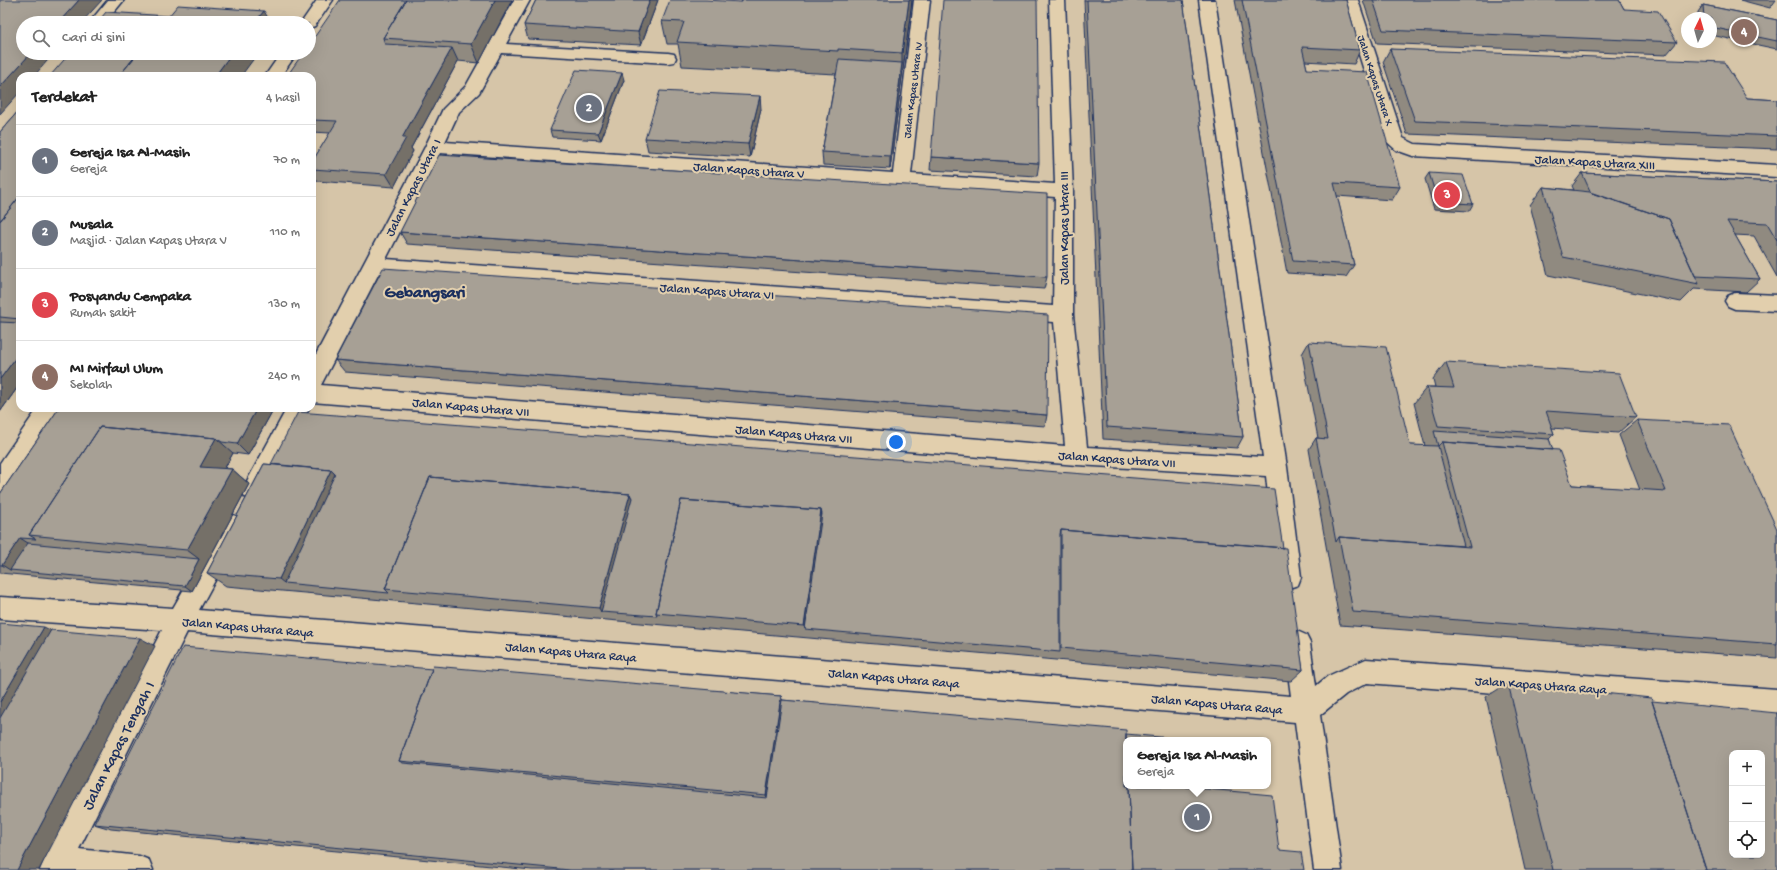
<!DOCTYPE html>
<html lang="id">
<meta charset="utf-8">
<style>
body{margin:0;font-family:"Gochi Hand",sans-serif;background:#f6f6f6;color:#222}
.controls{position:absolute;right:12px;bottom:12px;display:grid;overflow:hidden;border-radius:8px;box-shadow:0 4px 16px #0002}
.controls button{width:36px;height:36px;display:grid;place-items:center;padding:0;border:0;border-bottom:1px solid #e0e0e0;background:#fff;color:#222;font:20px sans-serif}
.compass{position:absolute;left:1681px;top:12px;width:36px;height:36px;border-radius:50%;background:#fff;box-shadow:0 4px 16px #0002;rotate:5deg}
.you{position:absolute;left:896px;top:442px;width:14px;height:14px;margin:-10px;border:3px solid #fff;border-radius:50%;background:#1a73e8;box-shadow:0 0 0 6px #1a73e833}
.badge{display:grid;place-items:center;width:26px;height:26px;border-radius:50%;background:#111827;color:#fff;font-size:13px;font-weight:700}
.pin{position:absolute;translate:-50% -50%;border:2px solid #fff;box-shadow:0 1px 4px #0006}
.popup{position:absolute;left:1123px;top:737px;width:148px;height:52px;box-sizing:border-box;display:grid;place-content:center;border-radius:8px;background:#fff;filter:drop-shadow(0 1px 3px #0005);font-size:13px;white-space:nowrap;color:#767676}
.popup b{font-size:15px;color:#222}
.popup::after{content:'';position:absolute;left:50%;top:100%;margin-left:-8px;border:8px solid transparent;border-top-color:#fff}
.list{margin:0;padding:0;list-style:none}
h2{display:flex;justify-content:space-between;align-items:center;height:52px;margin:0;padding:0 16px;font-size:17px}
h2 small{font-size:13px;font-weight:400;color:#767676}
.list li{display:grid;grid-template-columns:26px 1fr auto;gap:12px;align-items:center;box-sizing:border-box;height:72px;padding:0 16px;border-top:1px solid #e0e0e0}
.list b{display:block;font-size:15px;white-space:nowrap}
.list p{margin:0;font-size:13px;white-space:nowrap;color:#767676}
.list em{font-size:13px;font-style:normal;color:#767676}
.icon{flex:none;width:22px;height:22px;fill:none;stroke:currentColor;stroke-width:2;stroke-linecap:round;stroke-linejoin:round}
.map{position:relative;flex:none;width:1777px;height:870px;overflow:hidden}
.search{position:absolute;background:#fff;box-shadow:0 4px 16px #0002;left:16px;top:16px;width:300px;height:44px;display:flex;align-items:center;gap:10px;box-sizing:border-box;padding:0 14px;border-radius:22px;color:#767676;font-size:15px}
.panel{position:absolute;background:#fff;box-shadow:0 4px 16px #0002;left:16px;top:72px;width:300px;height:340px;border-radius:12px}
.map>svg:first-child{display:block}
</style>
<div class="map">
<svg width="1777" height="870" viewBox="0 0 1777 870">
<rect width="100%" height="100%" fill="#d6c5a8"/>
<filter id="ink" filterUnits="userSpaceOnUse"><feTurbulence type="fractalNoise" baseFrequency=".025" numOctaves="2"/><feDisplacementMap in="SourceGraphic" scale="8" xChannelSelector="R" yChannelSelector="G"/><feConvolveMatrix kernelMatrix="1 2 1 2 8 2 1 2 1" color-interpolation-filters="sRGB"/></filter>
<g filter="url(#ink)">
<g fill="none" stroke-linecap="round" stroke-linejoin="round">
<g stroke="#1b2f5e" stroke-width="3">
<path id="street" d="M108,0h16l-19,23h-16z
M317,0h16l-18,26 -6,2v-5h-8z
M514,0h16l-24,44 162,9 6,1 2,4 -2,4 -6,1 -167,-10 -22,40 -20,19 -14,30 448,31 21,-173h16l-19,174 144,10 -6,-184h16l8,191v124l14,132 176,10 -64,-457h16l72,467 14,110 -3,8 -9,3 -9,-3 -3,-8 -11,-101 -189,-11 -765,-63v-40l113,-215 18,-38 23,-23zM440,153l615,44 -2,109 -667,-47zM379,273l675,49 11,124 -744,-61z
M1342,0h16l45,138 12,6 362,21v12l-364,-21 -17,-6 -10,-9z
M281,53h16l-16,23h-16z
M1735,293l42,2v16l-42,-2 -7,-3 -3,-5 3,-5z
M38,408h23l-53,81 -8,3v-29z
M287,408h22l-48,89 -8,3 -8,-3 -3,-7z
M233,515l8,3 4,7 -46,85 1092,86 -7,-53 4,-8 9,-4 9,4 4,8 6,43 12,-10 38,-17 411,30v26l-410,-32 -21,11 -26,21 22,155h-28l-19,-148 -1108,-90 -108,217 60,7 10,4 4,10h-113l8,-19 114,-221 -162,-11v-22l173,11 52,-90z"/>
</g>
<use href="#street" fill="#e2cfad" fill-rule="evenodd"/>
</g>
<path fill="#908a80" stroke="#1b2f5e" d="M340,0h172l-33,63 -21,-2 -47,87 2,3 -19,36 -77,-6 -5,-7v-12l18,-29 -18,-1v-56z
M536,0h122l-17,45 -113,-6 -4,-14z
M742,0h170l-22,169 -67,-4 -1,-13 14,-78 -154,-8 -4,-22h-11l-5,-23 80,-19z
M1084,0h99l60,437 -6,11 -134,-9z
M1235,0h111l14,50 -6,14 -49,-3 2,8 93,118 -8,13 -55,-4 17,69 -8,12 -59,-4z
M1363,0h256l5,9 53,33 -11,13 -289,-12z
M1740,0h36l-6,8z
M1703,5l74,15v29l-66,-14v-17h-13v-6z
M1390,49l357,49 30,2v49l-370,-15 -24,-72z
M624,80l-23,60 -49,-3 -2,-7z
M20,109v275l-20,28v-280z
M761,109l-11,48 -102,-6 -3,-13z
M931,157l108,6 -2,13 -107,-6z
M1429,173l44,31 -4,7 -35,-2 -9,-30z
M1582,173l195,9v95l-23,-41 -19,-1 25,44 -14,13 -52,-3 -13,13 -133,-27 -18,-70 13,-18 31,3 -2,-4z
M400,232l647,45 -3,12 -637,-45z
M1309,342l101,103 15,1 -11,-43 13,-16h8l-2,-8 13,-17 190,55 -18,16 -66,-5 2,6 -5,5 4,11 19,35 68,5 -21,-55 18,-15 140,109v129l-437,-33 -31,-176 7,-11h2l-16,-84z
M335,360l712,55 -2,11 -700,-54z
M59,408h215l-26,47 -15,-2 -8,15 7,1 17,15 -57,107 -192,-18v-79z
M264,464l1019,84 20,122 -12,11 -1065,-95 -19,-13z
M432,669l349,27 1,4 344,34 60,53 93,63 25,20h-772l-421,-41 -17,-5z
M1508,683l144,18 125,169h-252l-39,-173z"/>
<path fill="#757068" stroke="#1b2f5e" d="M79,0h23l-21,23h-23z
M495,0h17l-33,63 -8,-19z
M650,0h8l-17,45 -3,-13z
M909,0h3l-22,169v-13l12,-93v-10z
M264,11l7,12h-17z
M452,48l6,13 -47,87 2,3 -19,36 -8,-13 16,-36z
M31,53h23l-20,23h-14v16l-20,22v-27z
M232,53h26l-17,23h-26z
M622,73l2,7 -23,60 -3,-7z
M760,96l1,13 -11,48 -2,-13z
M20,352v32l-20,28v-33z
M257,408h17l-26,47 -11,-11z
M216,438l17,15 -16,29 -17,-15z
M232,469l17,15 -57,107 -7,-5 14,-27 -12,-9z
M331,470l14,15 -61,98 -5,-4z
M630,494l7,15 -36,103 -2,-4z
M821,510l2,14 -18,105 -1,-3z
M20,538l16,10 -26,22 -8,-5z
M44,627l24,12 -68,119v-56z
M140,638l15,8 -116,224h-22z
M781,696l3,11 -14,97 -4,-9z"/>
<path fill="#a7a095" stroke="#1b2f5e" fill-rule="evenodd" d="M0,0h79l-21,23h-35v30h8l-31,34z
M340,0h66l-23,38 2,6 67,4 -50,90h4l-20,36 -74,-5v-7l25,-41 -25,-1v-44h-25l16,-23h6v-8z
M406,0h89l-24,44 -88,-6z
M536,0h114l-12,32 -114,-7z
M670,0h36l36,2v-2h167l-7,53 -64,-4v2l-161,-9 7,-20 -22,-1z
M943,0h94l2,163 -108,-6z
M1087,0h96l60,437 -136,-10z
M1242,0h104l14,50 -58,-3 5,22 60,3 33,115 -66,-4 20,82 -61,-4z
M1373,0h246l5,9 34,2 19,31 -294,-12z
M178,5l86,6 -10,12h-91z
M1703,5l74,15v21l-66,-14v-9h-7z
M106,12l63,4 -6,7h-66z
M1390,49l334,13 23,36 30,2v36l-362,-15z
M70,53h68l-19,23h-69z
M138,53h94l-17,23h-96z
M839,59l63,4 -12,93 -68,-4z
M576,70l46,3 -24,60 -48,-3z
M660,91l100,5 -12,48 -103,-6z
M20,109v87l-20,25v-89z
M439,155l608,39v83l-647,-45z
M1429,173l34,2 10,29 -35,-2z
M1582,173l195,9v58l-10,-17 -40,-2 33,58 -65,-3 -26,-57 -78,-26z
M1543,187l47,5 79,27 30,65 -136,-27z
M20,196v123l-20,-2v-96z
M383,268l665,47 -1,100 -712,-55z
M0,322l20,1v29l-20,27z
M1309,342l77,5 24,98 28,1 26,100 -125,-9 -3,5 -20,-104 12,1z
M1446,362l173,11 17,44 -90,-6 8,23 -116,-8 -11,-39 27,1z
M59,408h198l-20,36 -15,-2 -6,-4 -116,-11 -71,108 7,4 -16,-1 -18,27h-2v-71z
M298,412l976,77 9,59 -222,-18 -1,4v118l-255,-23 17,-115 -1,-4 -140,-10 -25,113 1,3 -56,-4 31,-114 -2,-4 -200,-17 -45,112 4,4 -105,-10 51,-109 -4,-4 -60,-6z
M1637,420l92,5 48,104v115l-424,-32 -14,-75 131,10 -28,-105 117,8 13,35 94,6z
M100,427l116,11 -16,29 32,2 -45,81 -158,-15z
M1434,431l115,8 4,11 -111,-8 -4,4z
M264,464l67,6 -52,109 -72,-6z
M430,477l200,17 -31,114 -214,-19z
M681,500l140,10 -17,116 -148,-13z
M1061,530l225,18 17,122 -242,-22z
M28,543l171,16 -14,27 -175,-16z
M0,623l44,4 -44,75z
M51,630l89,8 -123,232h-17v-152z
M183,647l249,22 -33,92 4,2 364,35 15,-98 344,30v56h3l3,84h-562l-476,-46z
M433,666l348,30 -15,99 -367,-34z
M1508,683l143,15 55,172h-153z
M1652,701l125,12v157h-71zM1732,753h30v102h-30z
M1126,734l56,5 1,1h-57z
M1129,786h57v1l86,8 7,55 22,2 3,18h-172z"/>
</g>
<g text-anchor="middle" stroke-width="4" stroke-linejoin="round" paint-order="stroke">
<g font-size="11" fill="#1b2f5e" stroke="#e2cfad">
<text transform="translate(1376 80) rotate(72)" y="4">Jalan Kapas Utara X</text>
<text transform="translate(912 90) rotate(-83)" y="4">Jalan Kapas Utara IV</text>
</g>
<g font-size="13" fill="#1b2f5e" stroke="#e2cfad">
<text transform="translate(1595 161) rotate(3)" y="5">Jalan Kapas Utara XIII</text>
<text transform="translate(749 169) rotate(4)" y="5">Jalan Kapas Utara V</text>
<text transform="translate(412 187) rotate(-63)" y="5">Jalan Kapas Utara I</text>
<text transform="translate(1063 228) rotate(-90)" y="5">Jalan Kapas Utara III</text>
<text transform="translate(717 290) rotate(4)" y="5">Jalan Kapas Utara VI</text>
<text transform="translate(471 406) rotate(5)" y="5">Jalan Kapas Utara VII</text>
<text transform="translate(794 433) rotate(5)" y="5">Jalan Kapas Utara VII</text>
<text transform="translate(1117 458) rotate(4)" y="5">Jalan Kapas Utara VII</text>
<text transform="translate(248 626) rotate(5)" y="5">Jalan Kapas Utara Raya</text>
<text transform="translate(571 651) rotate(5)" y="5">Jalan Kapas Utara Raya</text>
<text transform="translate(894 677) rotate(5)" y="5">Jalan Kapas Utara Raya</text>
<text transform="translate(1541 684) rotate(4)" y="5">Jalan Kapas Utara Raya</text>
<text transform="translate(1217 703) rotate(5)" y="5">Jalan Kapas Utara Raya</text>
</g>
<g font-size="16" fill="#1b2f5e" stroke="#e2cfad">
<text transform="translate(117 745) rotate(-63)" y="6">Jalan Kapas Tengah I</text>
</g>
<g font-size="17" font-weight="bold" fill="#1b2f5e" stroke="#e2cfad">
<text x="425" y="297">Gebangsari</text>
</g>
</g>
</svg>
<div class="controls">
<button>+</button>
<button>−</button>
<button><svg class="icon" aria-label="locate" viewBox="0 0 24 24"><circle cx="12" cy="12" r="6"/><path d="M12 2v4M12 18v4M2 12h4M18 12h4"/></svg></button>
</div>
<svg class="compass" viewBox="-18 -18 36 36"><path d="M0-13l5 13h-10z" fill="#e53935"/><path d="M0 13l5-13h-10z" fill="#767676"/></svg>
<div class="you"></div>
<div class="pin badge" style="left:1197px;top:817px;background:#6b7280">1</div>
<div class="popup"><b>Gereja Isa Al-Masih</b>Gereja</div>
<div class="pin badge" style="left:589px;top:108px;background:#6b7280">2</div>
<div class="pin badge" style="left:1447px;top:195px;background:#e0444e">3</div>
<div class="pin badge" style="left:1744px;top:32px;background:#8d6e63">4</div>
<div class="search"><svg class="icon" aria-label="search" viewBox="0 0 24 24"><circle cx="10" cy="10" r="6"/><path d="M15 15l6 6"/></svg>Cari di sini</div>
<section class="panel">
<h2>Terdekat<small>4 hasil</small></h2>
<ul class="list">
<li><span class="badge" style="background:#6b7280">1</span><div><b>Gereja Isa Al-Masih</b><p>Gereja</p></div><em>70 m</em></li>
<li><span class="badge" style="background:#6b7280">2</span><div><b>Musala</b><p>Masjid · Jalan Kapas Utara V</p></div><em>110 m</em></li>
<li><span class="badge" style="background:#e0444e">3</span><div><b>Posyandu Cempaka</b><p>Rumah sakit</p></div><em>130 m</em></li>
<li><span class="badge" style="background:#8d6e63">4</span><div><b>MI Mirfaul Ulum</b><p>Sekolah</p></div><em>240 m</em></li>
</ul>
</section>
</div>
